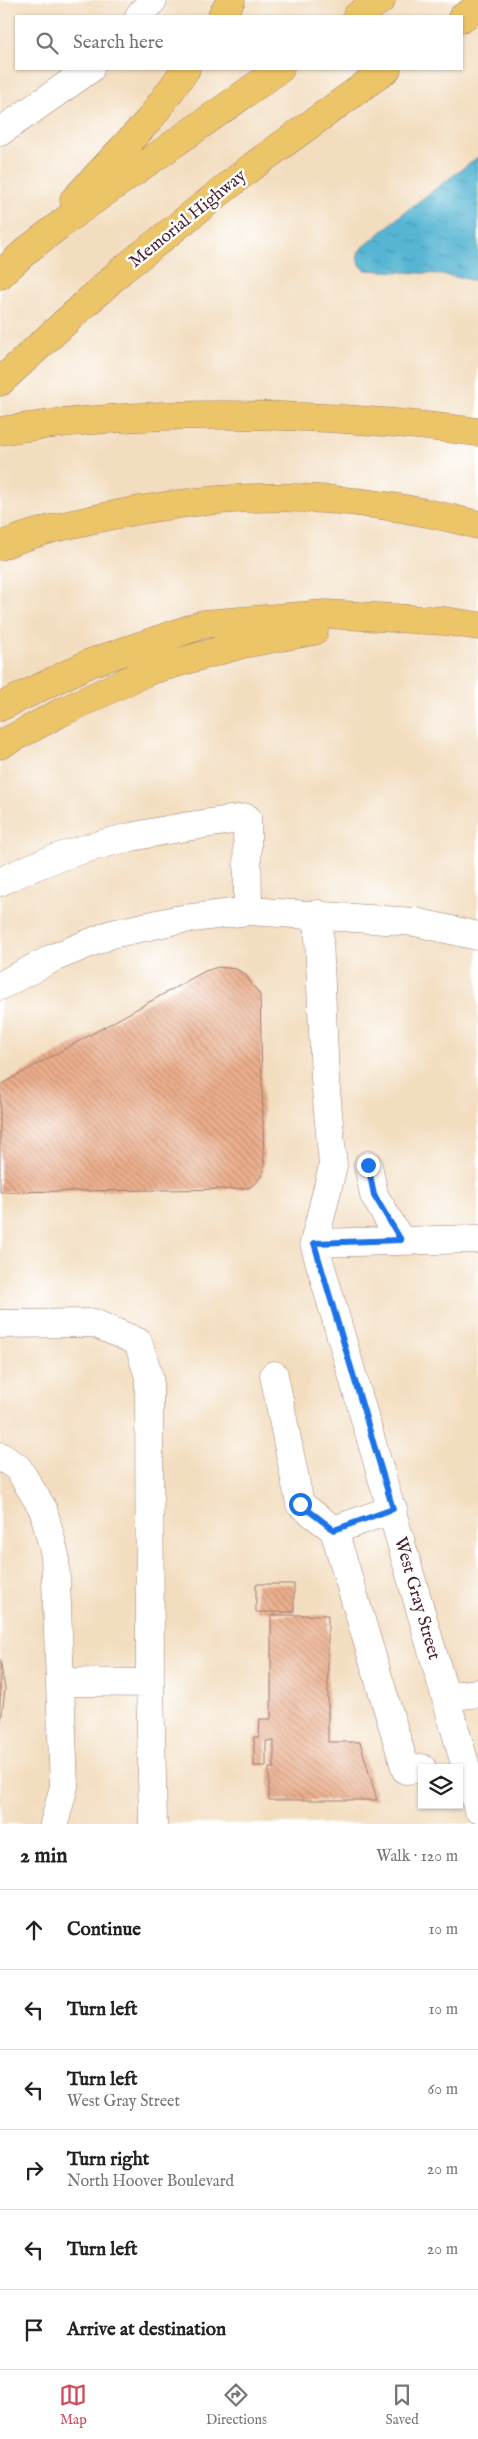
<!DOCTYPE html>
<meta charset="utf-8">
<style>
body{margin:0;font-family:"IM FELL English",serif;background:#f2f2f2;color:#222}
.controls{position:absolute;right:15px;bottom:15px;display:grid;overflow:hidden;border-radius:0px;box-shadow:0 1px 4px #0004}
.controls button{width:45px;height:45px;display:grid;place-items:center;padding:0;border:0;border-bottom:1px solid #e0e0e0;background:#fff;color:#222;font:25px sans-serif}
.stop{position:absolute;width:15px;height:15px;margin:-11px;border:4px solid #1a73e8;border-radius:50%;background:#fff}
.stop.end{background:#1a73e8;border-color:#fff;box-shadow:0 1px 5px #0008}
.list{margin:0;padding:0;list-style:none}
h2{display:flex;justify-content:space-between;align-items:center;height:65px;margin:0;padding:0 20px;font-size:21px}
h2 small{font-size:16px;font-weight:400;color:#767676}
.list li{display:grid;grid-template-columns:32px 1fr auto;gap:15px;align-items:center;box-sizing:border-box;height:80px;padding:0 20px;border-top:1px solid #e0e0e0}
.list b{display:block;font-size:19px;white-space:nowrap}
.list p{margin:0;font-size:16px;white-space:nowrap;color:#767676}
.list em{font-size:16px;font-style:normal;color:#767676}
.icon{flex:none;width:28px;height:28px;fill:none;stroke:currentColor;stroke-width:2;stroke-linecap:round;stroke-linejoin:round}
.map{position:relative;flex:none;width:478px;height:1824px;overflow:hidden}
.search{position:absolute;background:#fff;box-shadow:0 1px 4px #0004;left:15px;right:15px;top:15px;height:55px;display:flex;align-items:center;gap:12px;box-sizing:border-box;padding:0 18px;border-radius:0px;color:#767676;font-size:19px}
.sheet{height:545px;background:#fff}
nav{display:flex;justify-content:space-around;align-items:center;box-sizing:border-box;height:70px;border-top:1px solid #e0e0e0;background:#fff;font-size:14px;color:#767676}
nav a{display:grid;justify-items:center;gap:2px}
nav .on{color:#d1495b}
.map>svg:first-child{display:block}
</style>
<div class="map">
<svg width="478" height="1824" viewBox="0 0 478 1824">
<defs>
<pattern id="water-ripples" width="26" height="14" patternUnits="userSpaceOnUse" patternTransform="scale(1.25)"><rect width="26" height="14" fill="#55b5d3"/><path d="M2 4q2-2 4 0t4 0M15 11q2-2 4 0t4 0" fill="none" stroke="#4893ab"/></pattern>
<pattern id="building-back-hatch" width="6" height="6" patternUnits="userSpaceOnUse" patternTransform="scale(1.25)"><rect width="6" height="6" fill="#ecaf8d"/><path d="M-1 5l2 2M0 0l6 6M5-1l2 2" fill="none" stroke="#c18e73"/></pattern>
</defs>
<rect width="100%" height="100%" fill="#fff"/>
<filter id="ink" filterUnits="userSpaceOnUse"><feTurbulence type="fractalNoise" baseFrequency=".02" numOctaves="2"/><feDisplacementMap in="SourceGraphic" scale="10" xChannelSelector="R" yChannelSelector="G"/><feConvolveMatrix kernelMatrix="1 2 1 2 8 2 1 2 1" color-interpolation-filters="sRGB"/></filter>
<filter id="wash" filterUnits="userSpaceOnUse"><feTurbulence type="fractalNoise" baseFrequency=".0096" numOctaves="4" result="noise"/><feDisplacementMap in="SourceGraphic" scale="20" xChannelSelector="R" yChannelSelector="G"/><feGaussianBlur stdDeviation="1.12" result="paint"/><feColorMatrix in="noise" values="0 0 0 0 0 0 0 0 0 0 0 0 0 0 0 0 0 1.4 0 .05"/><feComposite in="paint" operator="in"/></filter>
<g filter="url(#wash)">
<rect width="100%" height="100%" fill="#f3ddbf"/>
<path fill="url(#water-ripples)" stroke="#506a7f" d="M478,157v124l-39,-7 -73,-4c-8,-5 -10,-10 -7,-19l47,-40z"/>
<g id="blocks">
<path fill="url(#building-back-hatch)" d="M218,967l18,2 9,5 15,21 4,168 -1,10 -6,9 -7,5 -11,2 -239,3v-107l205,-114z
M256,1584h38v28h-38z
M271,1615h57v127h32l17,58h-108v-32h5v-27h-8v25h-12v-29h5l1,-18h11z
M0,1659l5,30 -4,33h-1z"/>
</g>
</g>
<g filter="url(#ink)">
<use href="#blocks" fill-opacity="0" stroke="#9e7e75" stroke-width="1"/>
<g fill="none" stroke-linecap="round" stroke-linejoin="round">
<g stroke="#9e7e75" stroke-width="29">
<path id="minor" d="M139,16l14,-16
M0,132l90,-63
M0,882c77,-39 162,-53 247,-64l1,93
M0,986l53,-28 59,-24 64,-14 72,-9 167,11 63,14
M368,1165l6,30 27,46
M314,1243l164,566
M314,1243l19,-77 -8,-87 -7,-165
M314,1243l164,-4
M0,1324l94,-1 44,19 11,35 1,306 3,141
M274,1375l26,129 34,26 59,-21
M0,1456l18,12 25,41 12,46 9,231 -10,38
M334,1530l72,240 16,-2
M60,1682l90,1
M446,1697l32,-4"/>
</g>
<g stroke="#9e7e75" stroke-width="29">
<path id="highway" d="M222,16l9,-16
M357,16l24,-16
M462,18l16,-11
M74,200l76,-81 36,-50
M0,275l26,-24 44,-34 210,-148
M0,382l121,-111 132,-105 134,-97
M0,431c159,-24 319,-19 478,1
M0,546c30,-13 63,-20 95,-27 133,-30 251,-29 383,6
M0,707l90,-44 114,-39 121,-10 120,7 33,5
M0,745l60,-32 88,-42 95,-27 71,-13"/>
</g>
<use href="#minor" stroke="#fff" stroke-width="28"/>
<use href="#highway" stroke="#edc569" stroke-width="28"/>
</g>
</g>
<g fill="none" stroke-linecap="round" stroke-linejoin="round" filter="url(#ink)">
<path stroke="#1a73e8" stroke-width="6" d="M300,1504l34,26 59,-21 -79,-266 87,-3 -27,-45 -6,-30"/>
</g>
<g text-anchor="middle" stroke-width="5" stroke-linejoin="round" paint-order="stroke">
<g font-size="18" fill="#4a1f2b" stroke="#fff">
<text transform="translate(187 218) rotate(-39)" y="6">Memorial Highway</text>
<text transform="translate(418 1598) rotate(74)" y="6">West Gray Street</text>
</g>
</g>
</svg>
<div class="controls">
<button><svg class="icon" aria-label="layers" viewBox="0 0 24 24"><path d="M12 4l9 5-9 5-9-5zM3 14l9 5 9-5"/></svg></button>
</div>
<div class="stop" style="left:300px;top:1504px"></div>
<div class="stop end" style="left:368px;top:1165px"></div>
<div class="search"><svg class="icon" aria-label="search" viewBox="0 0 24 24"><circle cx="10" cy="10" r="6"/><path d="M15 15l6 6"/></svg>Search here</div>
</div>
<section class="sheet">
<h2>2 min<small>Walk · 120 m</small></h2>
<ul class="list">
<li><svg class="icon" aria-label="ahead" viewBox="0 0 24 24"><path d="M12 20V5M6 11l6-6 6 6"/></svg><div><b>Continue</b></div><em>10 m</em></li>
<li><svg class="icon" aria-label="left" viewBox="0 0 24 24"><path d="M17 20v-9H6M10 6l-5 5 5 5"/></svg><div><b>Turn left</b></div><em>10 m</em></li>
<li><svg class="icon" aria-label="left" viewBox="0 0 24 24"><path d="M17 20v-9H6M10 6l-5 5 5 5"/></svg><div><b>Turn left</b><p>West Gray Street</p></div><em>60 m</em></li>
<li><svg class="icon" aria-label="right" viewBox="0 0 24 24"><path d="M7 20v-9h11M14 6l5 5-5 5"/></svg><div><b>Turn right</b><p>North Hoover Boulevard</p></div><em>20 m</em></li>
<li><svg class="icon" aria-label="left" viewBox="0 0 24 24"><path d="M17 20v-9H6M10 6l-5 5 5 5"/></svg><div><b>Turn left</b></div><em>20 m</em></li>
<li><svg class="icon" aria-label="arrive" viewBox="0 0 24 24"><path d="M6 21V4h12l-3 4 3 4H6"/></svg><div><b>Arrive at destination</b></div></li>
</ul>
</section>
<nav>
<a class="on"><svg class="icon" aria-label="map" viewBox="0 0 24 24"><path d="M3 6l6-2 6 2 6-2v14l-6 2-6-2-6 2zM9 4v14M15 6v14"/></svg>Map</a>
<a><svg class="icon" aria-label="directions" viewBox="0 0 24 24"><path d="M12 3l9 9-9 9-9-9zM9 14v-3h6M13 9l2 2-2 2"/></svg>Directions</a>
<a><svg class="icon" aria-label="saved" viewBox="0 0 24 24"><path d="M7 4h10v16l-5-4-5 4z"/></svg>Saved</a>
</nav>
